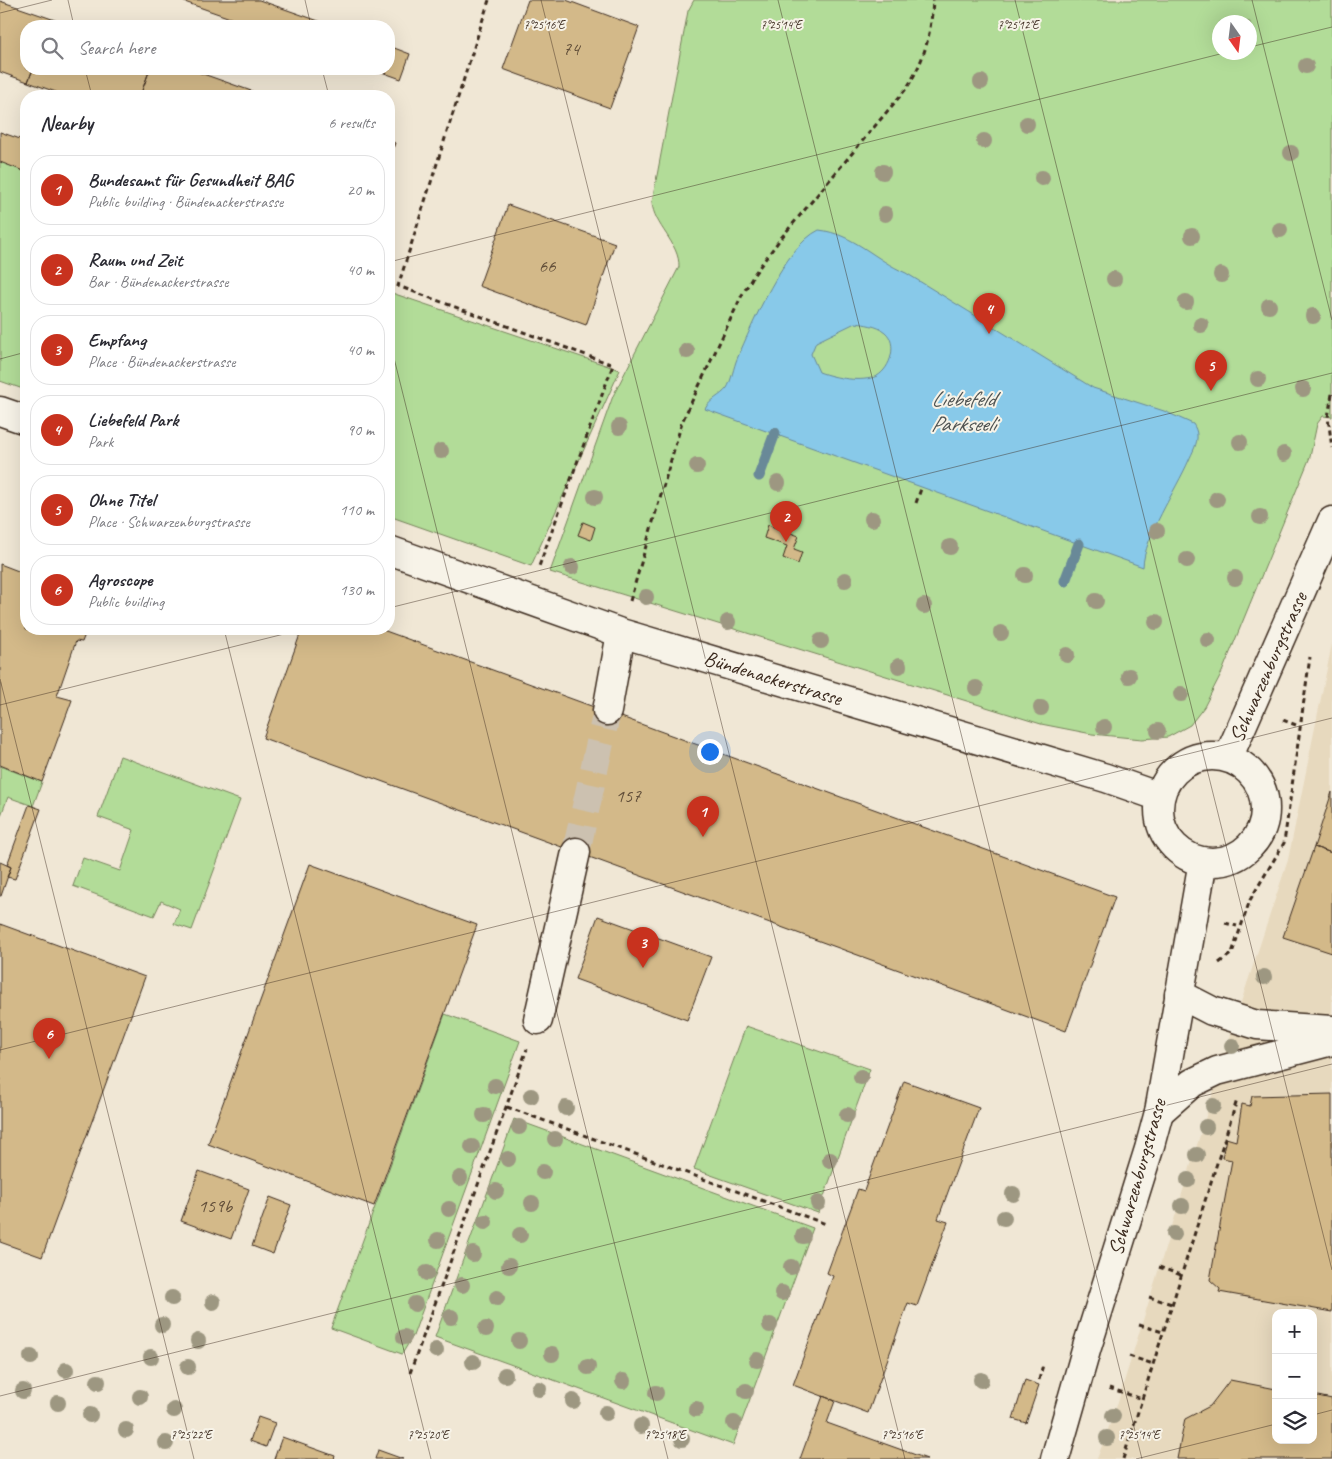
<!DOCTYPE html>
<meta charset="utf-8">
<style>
body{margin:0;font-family:Caveat,sans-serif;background:#f2f2f3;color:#2b2b33}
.controls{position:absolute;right:15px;bottom:15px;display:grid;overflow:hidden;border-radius:10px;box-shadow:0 5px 20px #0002}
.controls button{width:45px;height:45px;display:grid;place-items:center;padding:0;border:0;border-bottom:1px solid #e1e1e2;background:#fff;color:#2b2b33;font:25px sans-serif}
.compass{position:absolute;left:1212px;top:15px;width:45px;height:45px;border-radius:50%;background:#fff;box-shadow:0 5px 20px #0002;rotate:166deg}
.you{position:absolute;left:709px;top:751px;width:18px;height:18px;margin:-12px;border:4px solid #fff;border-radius:50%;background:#1a73e8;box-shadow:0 0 0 8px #1a73e833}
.badge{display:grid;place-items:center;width:32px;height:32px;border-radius:50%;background:#c8321e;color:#fff;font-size:16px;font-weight:700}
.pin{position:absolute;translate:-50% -41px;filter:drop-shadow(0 1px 2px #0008)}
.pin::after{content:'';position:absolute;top:26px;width:18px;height:15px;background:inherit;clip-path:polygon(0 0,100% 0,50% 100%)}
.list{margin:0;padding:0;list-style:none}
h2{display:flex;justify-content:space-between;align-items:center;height:65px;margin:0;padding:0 20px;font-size:21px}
h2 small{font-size:16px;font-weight:400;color:#7c7c81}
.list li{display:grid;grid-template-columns:32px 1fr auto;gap:15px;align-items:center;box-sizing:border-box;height:70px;margin:0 10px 10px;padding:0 10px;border:1px solid #e1e1e2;border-radius:20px}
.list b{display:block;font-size:19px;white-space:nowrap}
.list p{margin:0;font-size:16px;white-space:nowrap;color:#7c7c81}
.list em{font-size:16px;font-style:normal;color:#7c7c81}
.icon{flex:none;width:28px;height:28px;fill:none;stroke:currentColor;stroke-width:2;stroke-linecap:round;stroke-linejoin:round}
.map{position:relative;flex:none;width:1332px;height:1459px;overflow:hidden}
.search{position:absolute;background:#fff;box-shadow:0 5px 20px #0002;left:20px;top:20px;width:375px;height:55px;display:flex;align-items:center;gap:12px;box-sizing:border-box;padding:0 18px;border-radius:20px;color:#7c7c81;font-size:19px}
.panel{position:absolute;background:#fff;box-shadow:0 5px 20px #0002;left:20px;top:90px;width:375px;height:545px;border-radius:20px}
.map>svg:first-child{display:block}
</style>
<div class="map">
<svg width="1332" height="1459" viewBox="0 0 1332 1459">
<rect width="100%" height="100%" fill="#f0e7d5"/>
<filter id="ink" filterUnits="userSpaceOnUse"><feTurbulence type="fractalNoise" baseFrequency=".02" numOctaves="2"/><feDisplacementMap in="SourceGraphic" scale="10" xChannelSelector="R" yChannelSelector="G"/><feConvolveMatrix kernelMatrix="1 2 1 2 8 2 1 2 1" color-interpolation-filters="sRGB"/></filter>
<g filter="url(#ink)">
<path fill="#e7d9be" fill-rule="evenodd" d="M1332,644v815h-235l19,-51 126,-409 46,-139zM1276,1313h37v127h-37z"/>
<path fill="#b2dc98" stroke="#76835b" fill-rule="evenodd" d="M694,0h638v417l-9,-1 -6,8 -7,33 -88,215 -18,35 -14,18 -22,12 -26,2 -50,-5 -51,-10 -491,-152 63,-176 66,-129c1,-24 -26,-42 -27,-65l36,-191zM1220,22h30v30h-30z
M0,161l26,9v220l-26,-9z
M389,292l231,78 -89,196 -142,-50z
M120,756l120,44 -48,130 -18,-6 6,-15 -19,-8 -7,15 -81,-30 10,-28 37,13 14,-41 -36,-13z
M0,766l42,16 -9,24 -25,-9 -8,21z
M445,1014l75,27 -107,295 -11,18 -71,-26z
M746,1026l124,43 -52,144 -124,-44z
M514,1119l299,109 -80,217 -298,-108z"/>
<path fill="#88c9e9" stroke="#698998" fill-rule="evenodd" d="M819,230c35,4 56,30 87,43l187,115 71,23 29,13c2,3 4,7 4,11 1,8 -5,18 -8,25 -13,30 -45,77 -46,107l-438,-158c5,-10 16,-13 22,-21 4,-6 7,-22 10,-29 16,-36 47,-112 82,-129zM855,323c9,1 23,3 30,9 13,11 6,36 -8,44 -15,7 -42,2 -58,-4l-8,-18 5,-12z"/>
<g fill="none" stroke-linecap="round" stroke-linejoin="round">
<path stroke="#698998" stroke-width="11" d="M759,476l16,-43
M1065,581l14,-37"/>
</g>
<path fill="#d3b989" stroke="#3b2a1e" d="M179,0h80l74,26h-80z
M528,0h38l73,27 -29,81 -107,-39z
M0,1l52,18 -3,7h-23v43h7l-5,13 -28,-10z
M52,19l19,7h-22z
M389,46l21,8 -9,25 -28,-10h16z
M33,69h117l-10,27h-73l-39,-14z
M150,69h39l68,24 -1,3h-116z
M0,132l26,9v31l-26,-10z
M389,140l6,3 -6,17z
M508,205l107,38 -29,82 -107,-39z
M583,522l12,5 -4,13 -13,-5z
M768,525l31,11 -5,13 8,3 -4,12 -15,-6 4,-12 -23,-8z
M0,564l26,10v55h61l-5,13 -6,-1 -19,55 15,4 -30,82 -42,-17z
M302,629h78l735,268 -49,134 -803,-293z
M1332,792v61l-18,-6z
M29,805l12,4 -26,70 -8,-2 4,-10 -4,-2z
M1314,847l18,6v100l-49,-16z
M0,862l11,5 -10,29h-1z
M310,864l167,61 -103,281 -166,-62z
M598,916l113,41 -24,63 -112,-41z
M0,924l145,53 -103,280 -42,-15z
M904,1081l75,27 -41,111 10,3 -31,84 -9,-3 -40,110 -75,-28 40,-109 -6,-3 31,-84 6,2z
M1332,1094v218l-113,-20 1,-3 -10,-9 22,-120 -10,-2 4,-20 10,3 6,-37 8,2 2,-10z
M199,1171l50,18 -18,50 -50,-18z
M270,1197l21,8 -18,49 -21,-8z
M1025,1380l14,5 -13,38 -13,-4z
M1230,1380l46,9v51h37v-45l19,4v60h-155l8,-40 25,-13z
M823,1396l12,5 -8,22 100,36h-127z
M258,1417l17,6 -9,24 -16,-6z
M282,1437l53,19 -1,3h-60z
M378,1450l25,9h-28z"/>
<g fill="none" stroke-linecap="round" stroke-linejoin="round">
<path stroke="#ccc1b0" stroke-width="28" stroke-dasharray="28 14" stroke-linecap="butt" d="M576,852l31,-141"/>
<g stroke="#3b2a1e" stroke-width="31">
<path id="minor" d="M0,411l26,9
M389,550l232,83 485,145 54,19
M607,711l14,-78
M1179,994l33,17 45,14 75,5
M538,1020l38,-168
M1159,1112l33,-29 25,-12 115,-30"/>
</g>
<g stroke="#3b2a1e" stroke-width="31">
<path id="major" d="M1159 809a53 53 0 1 1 106 0a53 53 0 1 1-106 0Z
M1228,758l104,-237
M1055,1459l32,-112 62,-198 10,-37 44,-251"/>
</g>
<path stroke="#3b2a1e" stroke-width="3" stroke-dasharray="5 4" stroke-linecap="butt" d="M489,0l-91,286 215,79 -75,204
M1332,394l-4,23 4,31
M916,503l6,-17
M630,601l52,-179 60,-127 13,-22 26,-35 125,-149c19,-29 25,-55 27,-89
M1283,720l13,5
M1225,923l12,3
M1219,963l13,-10 18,-53 34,-57 26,-186
M507,1107l319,117
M1159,1267l22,8
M1149,1297l23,7
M1139,1325l24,7
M1129,1356l24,8
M410,1373l117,-324
M1039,1380l3,-12 4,1
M1109,1388l33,11
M1123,1459l114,-359"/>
<use href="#minor" stroke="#f7f3e8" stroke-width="28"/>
<use href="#major" stroke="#f7f3e8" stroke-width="28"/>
</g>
<g fill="#9d9781">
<circle cx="1306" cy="66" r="8"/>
<circle cx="981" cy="82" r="8"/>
<circle cx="1027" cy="124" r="8"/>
<circle cx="984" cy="141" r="8"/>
<circle cx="1291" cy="153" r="8"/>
<circle cx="883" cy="172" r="8"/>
<circle cx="1042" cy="178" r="8"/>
<circle cx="885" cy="214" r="8"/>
<circle cx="1280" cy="230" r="8"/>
<circle cx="1192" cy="236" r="8"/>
<circle cx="1221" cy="275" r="8"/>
<circle cx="1114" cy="279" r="8"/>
<circle cx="1186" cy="302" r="8"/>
<circle cx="1269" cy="306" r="8"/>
<circle cx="1313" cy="316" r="8"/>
<circle cx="1201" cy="325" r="8"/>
<circle cx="687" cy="351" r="8"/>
<circle cx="1258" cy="379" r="8"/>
<circle cx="1303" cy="389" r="8"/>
<circle cx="619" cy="427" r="8"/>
<circle cx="1240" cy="442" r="8"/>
<circle cx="441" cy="451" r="8"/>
<circle cx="1284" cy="454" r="8"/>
<circle cx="697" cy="466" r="8"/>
<circle cx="778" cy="483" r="8"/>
<circle cx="595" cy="497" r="8"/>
<circle cx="1217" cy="499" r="8"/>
<circle cx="1260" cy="517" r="8"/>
<circle cx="872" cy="519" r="8"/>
<circle cx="1157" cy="531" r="8"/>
<circle cx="950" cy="547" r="8"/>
<circle cx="1187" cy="560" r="8"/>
<circle cx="572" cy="567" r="8"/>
<circle cx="1025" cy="575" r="8"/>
<circle cx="1235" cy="578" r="8"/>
<circle cx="845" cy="580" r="8"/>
<circle cx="646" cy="597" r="8"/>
<circle cx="1096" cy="601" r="8"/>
<circle cx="924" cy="606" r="8"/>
<circle cx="728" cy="622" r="8"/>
<circle cx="1156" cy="622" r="8"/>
<circle cx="1001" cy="633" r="8"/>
<circle cx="1208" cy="640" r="8"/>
<circle cx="821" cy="641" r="8"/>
<circle cx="1067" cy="655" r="8"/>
<circle cx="899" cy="666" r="8"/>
<circle cx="1129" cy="676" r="8"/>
<circle cx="976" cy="688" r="8"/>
<circle cx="1181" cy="694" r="8"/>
<circle cx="1041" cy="708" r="8"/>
<circle cx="1104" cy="727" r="8"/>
<circle cx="1158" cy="731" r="8"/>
<circle cx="1264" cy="977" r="8"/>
<circle cx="1232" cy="1046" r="8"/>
<circle cx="861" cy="1077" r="8"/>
<circle cx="495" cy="1086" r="8"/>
<circle cx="531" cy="1096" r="8"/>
<circle cx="1213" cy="1106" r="8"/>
<circle cx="566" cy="1108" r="8"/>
<circle cx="484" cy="1115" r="8"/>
<circle cx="847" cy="1115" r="8"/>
<circle cx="519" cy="1127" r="8"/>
<circle cx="1206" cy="1127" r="8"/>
<circle cx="555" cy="1139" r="8"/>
<circle cx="472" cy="1147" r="8"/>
<circle cx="1197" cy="1155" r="8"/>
<circle cx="508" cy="1159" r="8"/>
<circle cx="830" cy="1160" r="8"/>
<circle cx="543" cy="1172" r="8"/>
<circle cx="460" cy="1178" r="8"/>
<circle cx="1188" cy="1180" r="8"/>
<circle cx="496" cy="1191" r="8"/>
<circle cx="1013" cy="1194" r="8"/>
<circle cx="532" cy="1203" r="8"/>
<circle cx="818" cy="1203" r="8"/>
<circle cx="1182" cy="1206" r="8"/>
<circle cx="449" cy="1209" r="8"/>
<circle cx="1004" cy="1218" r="8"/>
<circle cx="485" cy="1222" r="8"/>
<circle cx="1174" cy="1234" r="8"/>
<circle cx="520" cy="1235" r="8"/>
<circle cx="803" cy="1236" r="8"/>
<circle cx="438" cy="1240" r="8"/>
<circle cx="473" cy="1254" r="8"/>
<circle cx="509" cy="1266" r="8"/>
<circle cx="791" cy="1267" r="8"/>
<circle cx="427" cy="1273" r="8"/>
<circle cx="462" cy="1285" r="8"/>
<circle cx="782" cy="1293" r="8"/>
<circle cx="172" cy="1298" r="8"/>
<circle cx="497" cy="1298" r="8"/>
<circle cx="213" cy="1302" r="8"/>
<circle cx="415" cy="1304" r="8"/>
<circle cx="451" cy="1317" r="8"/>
<circle cx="162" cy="1325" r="8"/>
<circle cx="770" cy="1325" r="8"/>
<circle cx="486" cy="1329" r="8"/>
<circle cx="404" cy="1337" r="8"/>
<circle cx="198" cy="1341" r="8"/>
<circle cx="519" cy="1341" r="8"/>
<circle cx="436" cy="1350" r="8"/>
<circle cx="552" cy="1354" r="8"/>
<circle cx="31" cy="1357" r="8"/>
<circle cx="151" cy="1357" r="8"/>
<circle cx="757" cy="1360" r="8"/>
<circle cx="473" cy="1362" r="8"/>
<circle cx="188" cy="1367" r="8"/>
<circle cx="588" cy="1367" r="8"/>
<circle cx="66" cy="1370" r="8"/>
<circle cx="505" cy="1375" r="8"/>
<circle cx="981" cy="1380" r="8"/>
<circle cx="623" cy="1381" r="8"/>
<circle cx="98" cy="1382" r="8"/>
<circle cx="539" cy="1389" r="8"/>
<circle cx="23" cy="1391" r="8"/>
<circle cx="746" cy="1391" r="8"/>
<circle cx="656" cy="1393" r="8"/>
<circle cx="140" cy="1397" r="8"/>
<circle cx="573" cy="1401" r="8"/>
<circle cx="58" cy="1403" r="8"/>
<circle cx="696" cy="1409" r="8"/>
<circle cx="174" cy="1410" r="8"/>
<circle cx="606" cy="1413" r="8"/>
<circle cx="90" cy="1415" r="8"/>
<circle cx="1113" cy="1416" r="8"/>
<circle cx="734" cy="1423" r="8"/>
<circle cx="641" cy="1426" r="8"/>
<circle cx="126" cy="1430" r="8"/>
<circle cx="1107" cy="1438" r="8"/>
<circle cx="682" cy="1439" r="8"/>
<circle cx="166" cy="1443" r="8"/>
</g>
</g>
<path fill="none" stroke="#3b2a1e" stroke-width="1" stroke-opacity="0.45" d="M68,0l6,26M305,0l6,26M541,0l364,1459M778,0l364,1459M1015,0l317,1270M1252,0l80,320M0,13l52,-13M1250,47l82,-20M85,69l7,27M322,69l7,27M389,262l839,-210M389,338l279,1121M0,359l26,-7M389,608l943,-235M224,629l207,830M0,679l194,780M0,705l304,-76M0,1050l1332,-332M0,1396l1332,-332M1313,1415l19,-5M1136,1459l140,-35"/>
<g text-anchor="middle" stroke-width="4" stroke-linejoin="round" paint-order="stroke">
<g font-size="19" fill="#614e39">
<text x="571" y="55">74</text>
<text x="547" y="272">66</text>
<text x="628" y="802">157</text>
<text x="215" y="1212">159b</text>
</g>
<g font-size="21" fill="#3b2a1e" stroke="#f7f3e8">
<text transform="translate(1268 667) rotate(-66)" y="7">Schwarzenburgstrasse</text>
<text transform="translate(773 678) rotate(17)" y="7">Bündenackerstrasse</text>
<text transform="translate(1137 1177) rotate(-74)" y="7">Schwarzenburgstrasse</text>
</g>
<g font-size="22" font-style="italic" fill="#4e5251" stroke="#f7f3e8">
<text x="963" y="406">Liebefeld<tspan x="963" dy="25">Parkseeli</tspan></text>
</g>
</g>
<g font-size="12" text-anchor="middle" fill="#3b2a1e" stroke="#f7f3e8" stroke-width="4" stroke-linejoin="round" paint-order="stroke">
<text x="544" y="29">7°25'16"E</text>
<text x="781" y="29">7°25'14"E</text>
<text x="1018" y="29">7°25'12"E</text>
<text x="191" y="1439">7°25'22"E</text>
<text x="428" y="1439">7°25'20"E</text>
<text x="665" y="1439">7°25'18"E</text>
<text x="902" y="1439">7°25'16"E</text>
<text x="1139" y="1439">7°25'14"E</text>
</g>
</svg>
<div class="controls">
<button>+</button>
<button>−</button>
<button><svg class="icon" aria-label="layers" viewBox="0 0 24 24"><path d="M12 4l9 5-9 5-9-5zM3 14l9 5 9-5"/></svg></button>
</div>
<svg class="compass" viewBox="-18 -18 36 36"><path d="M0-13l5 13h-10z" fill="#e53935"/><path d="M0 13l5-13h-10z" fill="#7c7c81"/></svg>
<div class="you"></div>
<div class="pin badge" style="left:703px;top:837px">1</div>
<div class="pin badge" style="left:786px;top:542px">2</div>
<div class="pin badge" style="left:643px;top:968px">3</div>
<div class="pin badge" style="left:989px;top:334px">4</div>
<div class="pin badge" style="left:1211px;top:391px">5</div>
<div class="pin badge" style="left:49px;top:1059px">6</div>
<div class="search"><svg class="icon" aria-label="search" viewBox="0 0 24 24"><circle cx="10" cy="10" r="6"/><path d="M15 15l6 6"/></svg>Search here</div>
<section class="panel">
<h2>Nearby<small>6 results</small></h2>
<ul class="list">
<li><span class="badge">1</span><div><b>Bundesamt für Gesundheit BAG</b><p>Public building · Bündenackerstrasse</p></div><em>20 m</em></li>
<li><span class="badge">2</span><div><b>Raum und Zeit</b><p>Bar · Bündenackerstrasse</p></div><em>40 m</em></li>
<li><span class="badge">3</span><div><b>Empfang</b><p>Place · Bündenackerstrasse</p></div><em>40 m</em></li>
<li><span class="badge">4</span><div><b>Liebefeld Park</b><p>Park</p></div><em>90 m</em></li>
<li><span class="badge">5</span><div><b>Ohne Titel</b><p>Place · Schwarzenburgstrasse</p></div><em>110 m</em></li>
<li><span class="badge">6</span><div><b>Agroscope</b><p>Public building</p></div><em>130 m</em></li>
</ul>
</section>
</div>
